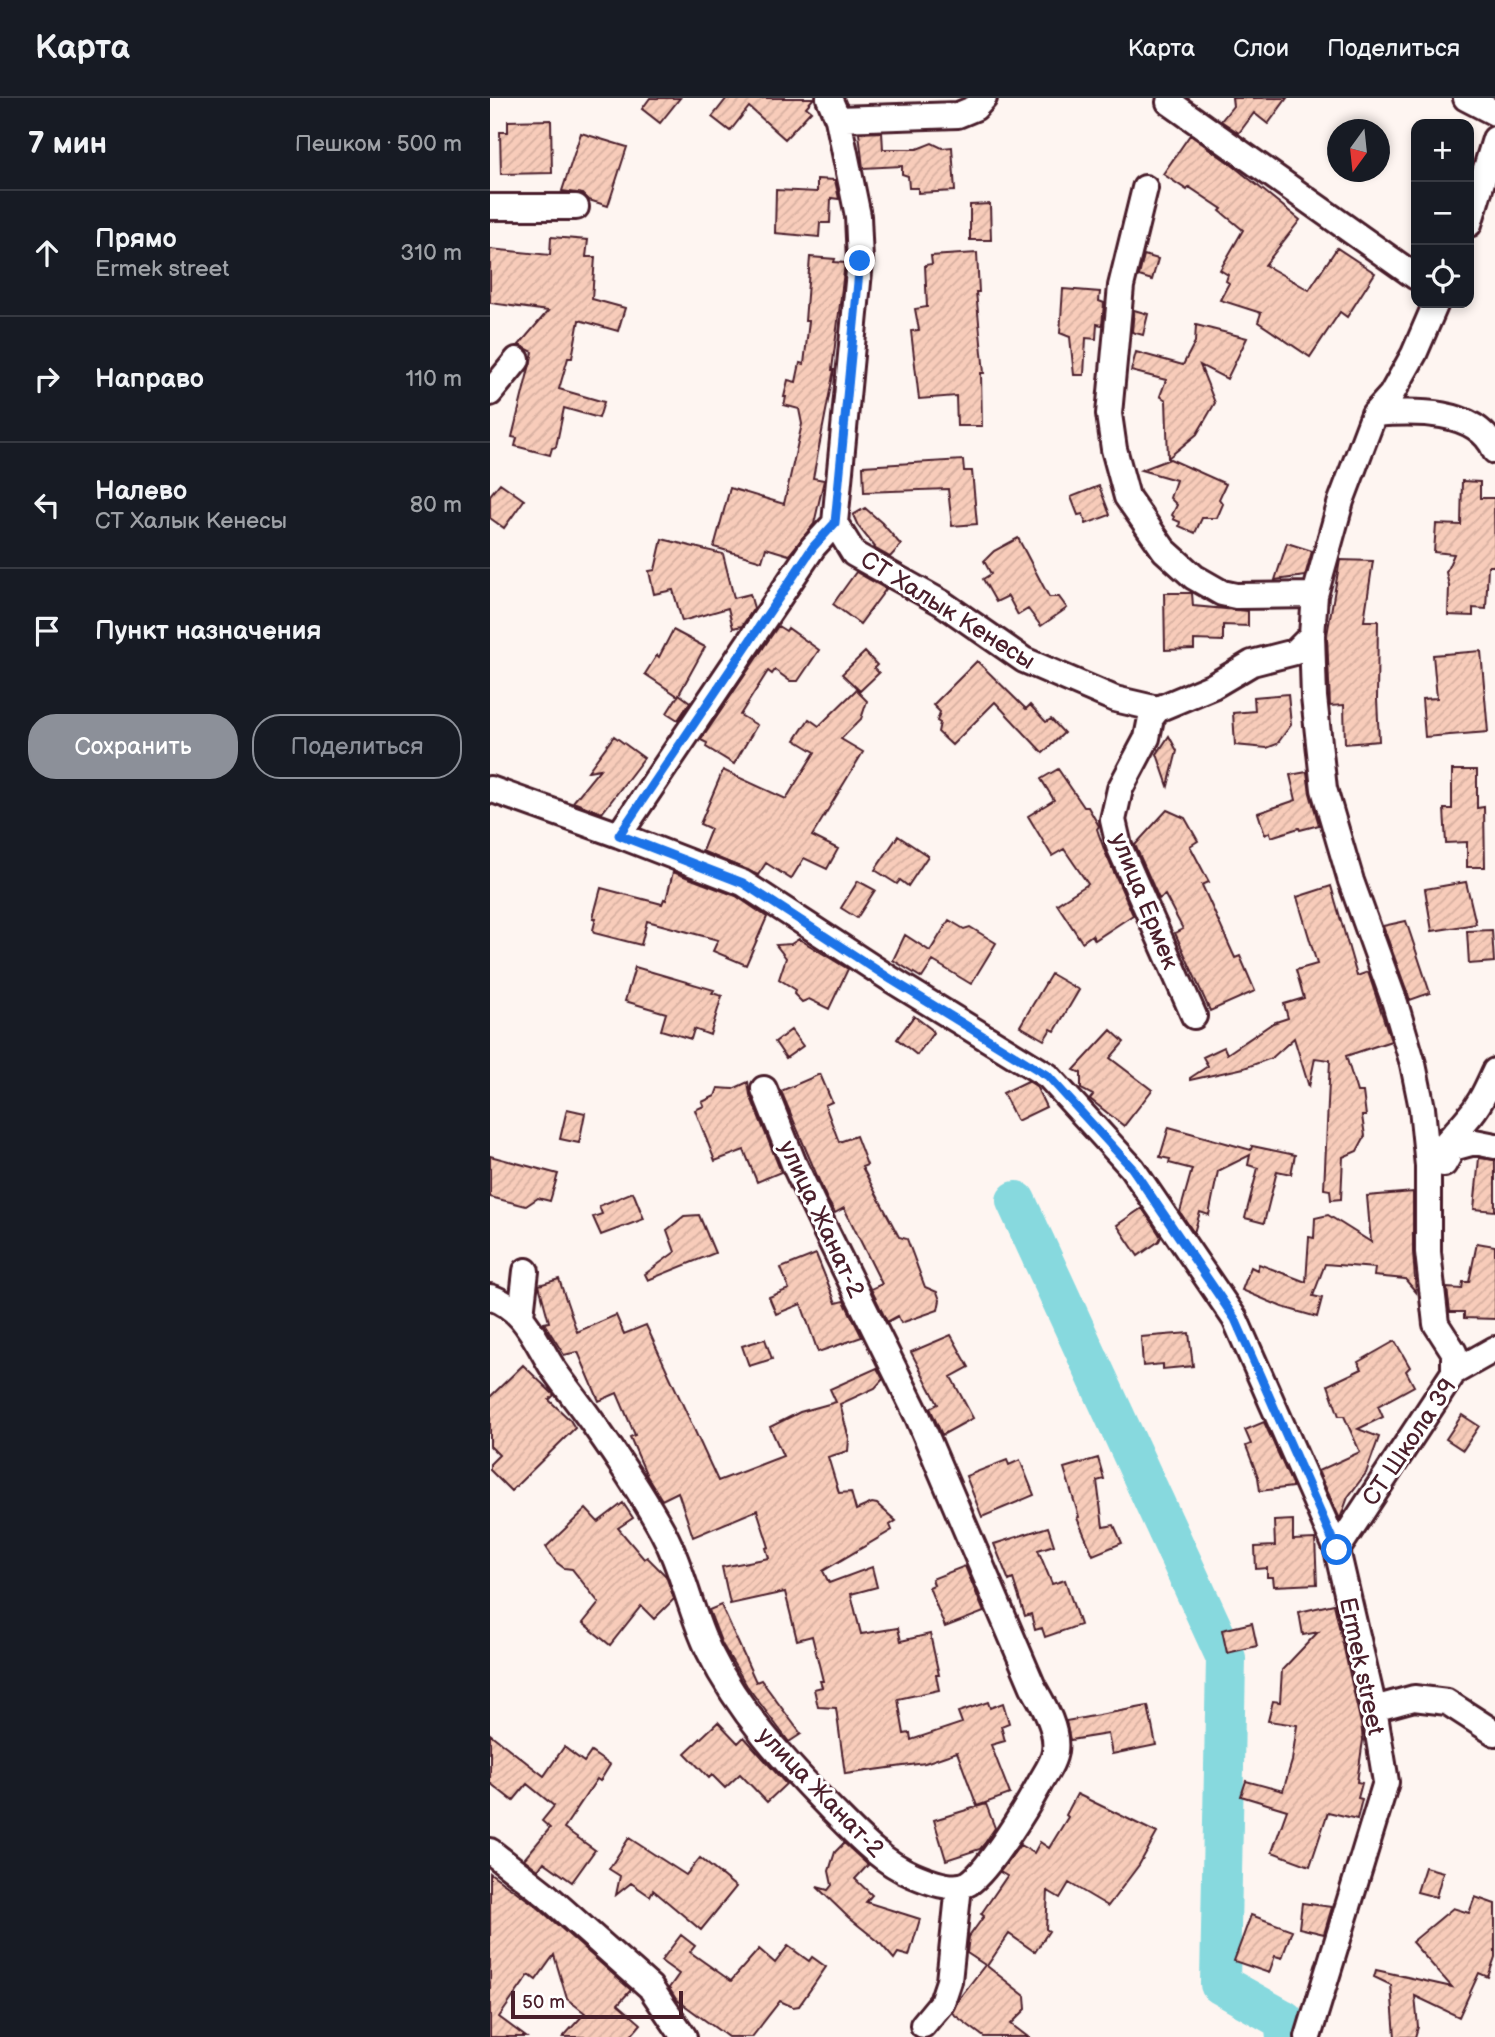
<!DOCTYPE html>
<html lang="ru">
<meta charset="utf-8">
<style>
body{margin:0;font-family:"Balsamiq Sans",sans-serif;background:#242831;color:#f1f3f6}
.controls{position:absolute;right:21px;top:21px;display:grid;overflow:hidden;border-radius:14px;box-shadow:0 4px 10px #0003}
.controls button{width:63px;height:63px;display:grid;place-items:center;padding:0;border:0;border-bottom:2px solid #363941;background:#171b24;color:#f1f3f6;font:35px sans-serif}
.compass{position:absolute;left:837px;top:21px;width:63px;height:63px;border-radius:50%;background:#171b24;box-shadow:0 4px 10px #0003;rotate:195deg}
.scale{position:absolute;left:21px;bottom:18px;width:172px;box-sizing:border-box;padding-left:7px;border:4px solid #4a1f2b;border-top:0;font-size:19px;line-height:24px;white-space:nowrap;color:#4a1f2b;-webkit-text-stroke:5px #fff;paint-order:stroke}
.stop{position:absolute;width:21px;height:21px;margin:-16px;border:5px solid #1a73e8;border-radius:50%;background:#fff}
.stop.end{background:#1a73e8;border-color:#fff;box-shadow:0 2px 7px #0008}
.list{margin:0;padding:0;list-style:none}
h2{display:flex;justify-content:space-between;align-items:center;height:91px;margin:0;padding:0 28px;font-size:30px}
h2 small{font-size:23px;font-weight:400;color:#9ea1a6}
.list li{display:grid;grid-template-columns:46px 1fr auto;gap:21px;align-items:center;box-sizing:border-box;height:126px;padding:0 28px;border-top:2px solid #363941}
.list b{display:block;font-size:26px;white-space:nowrap}
.list p{margin:0;font-size:23px;white-space:nowrap;color:#9ea1a6}
.list em{font-size:23px;font-style:normal;color:#9ea1a6}
.actions{display:flex;gap:14px;padding:21px 28px}
.actions a{flex:1;padding:16px 0;border:2px solid #8c9099;border-radius:28px;text-align:center;font-size:24px;color:#8c9099}
.actions .main{background:#8c9099;color:#fff}
.icon{flex:none;width:38px;height:38px;fill:none;stroke:currentColor;stroke-width:2;stroke-linecap:round;stroke-linejoin:round}
.map{position:relative;flex:none;width:1005px;height:1939px;overflow:hidden}
header{display:flex;align-items:center;gap:42px;box-sizing:border-box;height:98px;padding:0 35px;background:#171b24;border-bottom:2px solid #363941}
header strong{font-size:33px}
nav{display:flex;gap:38px;margin-inline-start:auto;font-size:24px}
main{display:flex}
aside{flex:1;background:#171b24}
.map>svg:first-child{display:block}
</style>
<header>
<strong>Карта</strong>
<nav><a>Карта</a><a>Слои</a><a>Поделиться</a></nav>
</header>
<main>
<aside>
<h2>7 мин<small>Пешком · 500 m</small></h2>
<ul class="list">
<li><svg class="icon" aria-label="ahead" viewBox="0 0 24 24"><path d="M12 20V5M6 11l6-6 6 6"/></svg><div><b>Прямо</b><p>Ermek street</p></div><em>310 m</em></li>
<li><svg class="icon" aria-label="right" viewBox="0 0 24 24"><path d="M7 20v-9h11M14 6l5 5-5 5"/></svg><div><b>Направо</b></div><em>110 m</em></li>
<li><svg class="icon" aria-label="left" viewBox="0 0 24 24"><path d="M17 20v-9H6M10 6l-5 5 5 5"/></svg><div><b>Налево</b><p>СТ Халык Кенесы</p></div><em>80 m</em></li>
<li><svg class="icon" aria-label="arrive" viewBox="0 0 24 24"><path d="M6 21V4h12l-3 4 3 4H6"/></svg><div><b>Пункт назначения</b></div></li>
</ul>
<div class="actions"><a class="main">Сохранить</a><a>Поделиться</a></div>
</aside>
<div class="map">
<svg width="1005" height="1939" viewBox="0 0 1005 1939">
<defs>
<pattern id="building-hatch" width="6" height="6" patternUnits="userSpaceOnUse" patternTransform="scale(1.75)"><rect width="6" height="6" fill="#f8ccba"/><path d="M-1 1l2-2M0 6l6-6M5 7l2-2" fill="none" stroke="#d6afa0"/></pattern>
</defs>
<rect width="100%" height="100%" fill="#fef5f1"/>
<filter id="ink" filterUnits="userSpaceOnUse"><feTurbulence type="fractalNoise" baseFrequency=".0143" numOctaves="2"/><feDisplacementMap in="SourceGraphic" scale="14" xChannelSelector="R" yChannelSelector="G"/><feConvolveMatrix kernelMatrix="1 2 1 2 8 2 1 2 1" color-interpolation-filters="sRGB"/></filter>
<g filter="url(#ink)">
<g fill="none" stroke-linecap="round" stroke-linejoin="round">
<path stroke="#87d9de" stroke-width="40" d="M526,1103l210,457 -6,326 64,36 2,17"/>
</g>
<path fill="url(#building-hatch)" stroke="#4a1f2b" stroke-width="2" d="M160,0h30l-20,25 -18,-14z
M237,0h87l-8,9 5,4 -26,28 -36,-32 -19,24 -18,-14z
M742,0h55l-19,26 -14,-11 -15,20 -18,-12 12,-15z
M61,22l1,53 -51,1 -1,-42h8v-11z
M392,34l1,17h34l15,-6 10,5 10,-1 3,44 -37,2v-5h-9l-1,-12 -6,-2v-8l-39,2 -4,-35z
M91,35l46,14 -19,59 -19,-6 -6,-6 -21,-3z
M700,37l42,30 68,55 -35,45 44,25 28,-42 38,25 -28,44 -7,-5 -30,45 -52,-35 3,-9 -41,-13 9,-17 -3,-2 2,-6 -8,-5 23,-40 -23,-19 2,-2 -33,-22 -2,3 -24,-16z
M327,81l18,1 4,19 -8,-1 -1,25h-10l-1,14 -44,-4 1,-43 41,2z
M500,106l1,36h-21v-35z
M61,139l37,3 -2,17h9l-3,42 33,9 -7,23 -39,-11 -7,38h-4l-9,31 45,13 -5,16 -35,-10 -8,39 -4,1 -2,7 -35,-9 2,-8 -5,-1 21,-85 -14,-7 29,-34 -58,-8v-54l60,6z
M487,155l2,39h-3l8,81h-3l1,53h-25l-1,-30 -37,3 -8,-68 8,-1 -4,-21 12,-2 -2,-42 7,-1 -1,-8z
M654,157l14,4 -6,21 -13,-4z
M320,159l25,2 -1,3 11,1 -13,107h2l-21,108 11,2 -10,44 -25,31 -23,-7 -4,13 -48,-14 16,-59 54,16 18,-80 -3,-15 -15,-4 2,-8h-2l4,-17 8,2 4,-19 4,1 5,-43h-4z
M573,191l37,3 -1,9 5,2 -2,22 -5,-1 -1,15 -10,-1 -2,37h-10l-4,-38 -10,-4z
M644,212l14,4 -5,21 -11,-3z
M706,227l51,13 -20,41 -27,-14 15,38 -18,31 -29,24 -2,-58 -6,-4 6,-16 -35,-9 5,-19 47,13 12,-23z
M680,361l56,25 -7,15 4,5 -6,14h-15l-7,15 -16,-7 1,-4 -7,-3 1,-2 -2,-2 5,-10 -7,-7 6,-18 -35,-10z
M473,362l1,11h8l5,53 -25,2 -4,-37 -84,3 -1,-26z
M972,383l18,1v16h14l1,68h-7l-2,43 -13,-1v8l-25,-1 1,-29 -3,-14 8,-18 -20,-2 2,-28 25,1z
M10,385l24,17 -20,28 -14,-10v-23z
M609,388l11,29 -24,9 -3,-10 -5,1 -7,-18z
M375,410l17,15 19,22 -11,12 -16,-9 1,-1 -17,-21 -5,-11z
M528,440l31,59h10l8,11 -26,18 -13,-17 -10,6 -10,-19 -12,6 -13,-23 8,-5 -7,-13 10,-10z
M172,441l61,15 11,44 16,-4 4,14 -12,18 -9,2 -5,-20 -46,13 -9,-31 -19,4 -5,-23 6,-1z
M797,445l25,8 -7,25 -30,4z
M850,462l33,1 -9,60h14l-1,78 2,42 -34,3 -1,-39 -14,1 -3,-71z
M366,474l30,17 -26,35 -27,-20z
M674,495h28l1,13 55,5v15l-25,-1v16l-29,-1v9l-29,1z
M288,528l8,5 2,-3 31,22 -21,31h-8l-15,-11 -3,4 -4,-3 -28,44 17,10 -23,39 -28,-17 1,-4 -6,-3z
M183,532l32,17 -27,49 -33,-22 12,-19 2,2z
M991,553l7,81 -63,5 -3,-38 15,-1 -4,-43z
M375,554l12,13 -3,3 5,5 -19,18 -18,-17z
M487,563l49,48 4,-4 16,17 5,-3 13,14 -21,20 -48,-51 -43,43 -14,-13 2,-9 -3,-2 3,-9 -7,-7z
M366,592l11,11 -6,18 -20,20 22,13 -51,84 26,13 -11,20 -23,-11 -13,21 -25,-16 -8,12 -56,-24 9,-22 -11,-5 23,-54 63,29 29,-47 -20,-12 14,-21 10,7z
M189,596l11,8 -12,18 -11,-7z
M798,596l3,31 -14,19 -10,4 -32,-3 -2,-32 22,-2 -1,-14z
M124,638l30,22 -42,55 -29,-11 27,-33 -12,2z
M679,638l8,15 -9,35 -11,-32z
M568,671l26,38h4l11,19 -2,3 8,23 28,63 -38,25 -3,-5 -10,7 -25,-38 31,-20 -24,-35 -12,7 -24,-40 26,-16 -13,-21z
M962,672h25v38l7,-1 1,60h-18v-25l-21,1 -2,-34h8z
M817,674l3,21 9,32 -19,5 -1,-2 -28,9 -1,-5 -5,3 -7,-22 38,-13 -6,-25z
M677,712l18,8 13,23 -8,5 19,36 -7,3 33,73 5,-2 15,35 -45,20 -35,-78 8,-4 -18,-34 -6,4 -24,-54z
M408,738l30,20 -20,30 -8,-6 -3,4 -22,-14z
M183,774l63,24 31,21 -21,48 -33,-14 5,-11 -71,-19 -6,24 -47,-12 -1,-3 3,-12h-3l8,-30 61,16 2,-5 2,1z
M368,783l17,9 -18,28 -16,-10z
M976,784l10,42 -44,7 -7,-42z
M841,788l26,90 11,-4 23,69 -45,15 11,36h6l3,24h-4l3,20 -8,15 -14,6 -2,42 -10,1 -1,-10 -6,-1 6,-129 -15,-2 -6,29 -15,-49 -22,20 -28,10 -54,12v-2l18,-12 -5,-9 21,-10 3,7 46,-31 15,-5 -4,-14 20,-6 -8,-28 21,-6 -20,-67z
M459,822l15,9 6,-2 26,16 -25,41 -38,-23 -11,17 -29,-18 12,-25 25,16z
M916,823l24,72 -20,7 -27,-74z
M1002,832l2,32 -25,2 -2,-33z
M309,841l49,30 -19,40 -20,-10 -7,3 -8,-8 2,-4 -17,-11 7,-21 -10,-13 15,-1z
M145,869l79,23 -2,3 10,3 -12,39 -16,-6 -3,10 -30,-9 5,-17 -41,-12z
M561,876l28,16 -24,41 -4,-2 -7,11 -24,-14z
M424,918l17,13 2,4 -16,22 -20,-16z
M301,932l12,16 -17,12 -11,-16z
M621,932l13,12 -14,16 42,32 -28,36 -34,-27 3,-4 -12,-6v-16l-7,-3z
M330,976l12,28 -7,3 14,37 17,-6 11,29 -5,2 37,70 8,2 18,48 12,5 3,8 -2,10 -37,13 -3,-7 -11,6 -16,-33 11,-5 -38,-76 -9,5 -9,-16 -45,-106z
M538,983l8,5 10,21 -29,14 -14,-28z
M258,984l2,13 31,77 -24,10 -13,-32 -29,11 -20,-51 9,-4 -2,-4 13,-6 3,-8 15,1z
M77,1011l18,4 -6,30 -19,-4z
M679,1029l82,23 1,-4 43,9 -4,19 -14,-3 -13,52 -19,-5 13,-50 -10,-3 2,-10 -32,16 -9,44 -9,-3 -6,21 -14,-21 12,-43 -23,-6 1,-4 -10,-2z
M0,1058l68,18 -8,27 -12,-3 -12,8 -36,-9z
M989,1060l16,2v51l-21,-2z
M143,1094l11,27 -43,16 -8,-18 9,-3 -3,-8z
M923,1094v60l3,40 -11,-13 -31,-3 1,-8 -50,-4 -12,32 9,2 -5,19 -35,-10 -40,-17 9,-23 6,3 2,-6 47,18 3,-45 5,1 1,-20 13,-3 43,27 -4,-46z
M652,1110l19,29 -2,4 -21,15 -21,-31z
M209,1117l16,38 -67,27 -3,-6 30,-22 -8,-22 17,-14z
M987,1145l18,3v73l-31,-1v-6h-14l-3,-24 15,1 1,-7h6z
M326,1156l20,49 8,-2 18,36 -44,15 -17,-48 -25,10 -7,-17 20,-8 -8,-21z
M69,1181l18,53 39,-17 8,19 22,-9 72,156 65,-25 -13,-29 30,-15 36,-10 -6,-13 47,-21 6,11 -8,9 -35,16 9,35 -1,12 -20,6 11,36 12,-1 5,18 16,-7 5,1 19,17 -6,4 2,5 -69,41 6,12 43,-16 5,20 -26,7 10,40 37,-6 3,13 29,-7 9,41h-3l3,15 -41,9 6,35 6,-1 1,7 51,-17 -4,-11 30,-10 2,6 13,-5 6,20 -8,3 4,15 -14,4 19,49 -33,12 -20,-54 -32,11 -80,11 -9,-66 -18,-1 -4,-18 8,-2 -2,-6h3l-11,-45 -15,4 -12,-48 -55,12 -8,-37 47,-9 -3,-10 3,-1 -12,-37 -64,27 -15,-45 -16,8 -15,-24 -17,-39 5,-2 -18,-42 -18,8 -21,-49 -14,3 -20,-32 5,-1 -10,-37z
M699,1235l4,33 -30,3v-5l-20,2 -2,-29z
M461,1237l18,32 -18,10 22,41 -31,17 -12,-27 8,-4 -27,-52z
M275,1241l7,20 -23,7 -7,-20z
M905,1243l15,26 -4,4 8,15 -36,20 5,11 -25,12 21,8 -13,36 -18,24 -8,22 -22,-48 42,-19 -16,-36h-5l-11,-31 34,-16 -4,-7z
M33,1267l31,30 -5,5 21,20 5,8 -64,63 -21,-21v-6l9,-9 -9,-9v-49z
M972,1317l17,11 -16,24 -17,-11z
M774,1324l28,62v3l-32,4 -2,-14 -12,-31 5,-2 -6,-14z
M608,1360l6,21 -7,2 6,46 11,-2 8,18 -29,12 -16,-37 2,-1 -15,-49z
M517,1362l2,5 11,-5 14,35 -52,22 -16,-41z
M133,1405l10,15 -15,10 26,31 3,-2 19,19 8,23 -20,20 -13,-13 -31,39 -27,-22 16,-20 -27,-34 -8,-1 -8,-6 -10,-15 40,-38 12,13z
M803,1422v20l22,-1 2,45 -43,2 -1,-9h-6v-9l-11,1 -1,-22 20,-1 -1,-25z
M558,1429l6,18 -16,5 14,34 13,-4 15,45 -35,12 -3,-9 -7,2 -4,-16 -6,2 -12,-37 -4,2 -15,-37z
M475,1468l19,46 -39,15 -16,-40 5,-2 -2,-6z
M844,1506l27,120 2,16 -6,42 5,1 -4,15 4,1 -5,20 -29,-7 -18,54 -38,-14 15,-42 -46,-14 5,-15 37,10 9,-30 5,-36 -29,-4 5,-20 7,1 2,-32 36,-38 -15,3 -4,-23z
M231,1507l35,77 5,-2 40,54 -12,8 -42,-56 -25,-42 -13,-34z
M762,1525l5,23 -30,7 -5,-23z
M658,1608l8,39 -44,9 -4,-20 -38,6 -4,-19z
M228,1624l20,21 6,-6 42,47 -19,18 -27,-28 -15,14 -13,-13 -3,3 -24,-25z
M0,1636l54,42 20,-29 20,15 7,-10 19,13 -10,16 -3,-2 -33,49 31,22 -23,32 -28,-20 -6,8 -14,-11 26,-31 -8,-7 12,-15 -27,-22 -14,17 -23,-18z
M587,1696l80,39 -18,32 -31,41 -39,-23 -9,15 -12,-7 -2,38 3,2 -14,21 -26,-18 -22,32 38,30 1,13 -15,15 17,13h-44l-32,-24 6,-13 27,-35 -18,-12 2,-16 15,-21 -3,-2 26,-38 -7,-4 20,-27 14,8 6,-11 9,6 19,-31 -2,-2z
M496,1706l9,24 -10,15 -5,6 -34,11 -12,-40z
M139,1740l57,37 14,-17 36,29 -35,43 -48,-40 -3,6 -19,-13 -15,12 4,-19 -11,-7z
M354,1745l24,22 -13,14 17,16 -6,7 54,17 -11,37 -11,-3 -4,6 -15,-17 -31,-25 -31,-30 11,3 4,-5 -3,-14 6,-19z
M935,1769l18,5 -7,25 -19,-5z
M0,1775l45,32 96,85 -13,14 23,20 -11,13h-67l22,-24 -18,-14 -13,-44 -18,25 -7,-5 -30,42 27,20h-36z
M985,1799l20,7v53l-7,20 -9,-4 -20,44 -44,-21 3,31 -3,10h-20l-4,-52 -17,-8 2,-7 76,17 -40,-45 41,-34 16,5z
M812,1805l30,4 -8,27 -25,-6z
M761,1817l41,15 -10,28 -7,-2 -6,17 -35,-12z
M191,1837l14,11 -5,6 41,29 28,-32 16,14 13,-17 21,15 3,-4 14,10 -27,39 -6,1 -13,-6 -28,36h-24l-52,-38 -7,-11 10,-14 -18,-13z"/>
<g fill="none" stroke-linecap="round" stroke-linejoin="round">
<g stroke="#4a1f2b" stroke-width="30">
<path id="street" d="M339,0l9,21 20,97 2,45 -25,262 19,31 88,49 82,57 91,39 43,10 55,-23 39,-23 43,-11 17,-17
M976,0l29,15
M679,4l247,175
M348,21l120,-4 17,-7 9,-10
M655,90l-24,98 -12,128 5,35 13,48 37,53 30,27 28,16 14,3 79,-1
M0,109h86
M979,126l26,-85
M946,205l-22,51 -23,41 -17,19 -33,87 -26,94 -3,40 2,62 10,92 27,92 44,122 18,61 9,44 6,58v86l8,72 18,28v20
M0,295l27,-33
M884,316c38,-3 104,-6 121,37
M668,611l-7,9 -4,20 -27,51 -7,31 6,26 75,170
M0,691l129,46 124,48 149,97 156,96 84,92 103,151 102,231 37,159 12,73 -78,255
M129,737l194,-288 22,-24
M954,1066l9,-16 22,-6 20,4
M938,1068c12,-19 25,-30 39,-47 13,-14 20,-31 28,-48
M0,1199c36,12 45,44 64,73 13,19 28,37 41,56 22,31 44,64 63,97 24,40 31,87 51,128 30,61 75,110 122,158 25,25 49,52 82,66 14,6 41,17 56,8 20,-13 58,-76 70,-98 5,-10 15,-23 16,-34 3,-22 -11,-45 -22,-64l-115,-270 -96,-194 -28,-59 -30,-75
M31,1217l5,-44
M847,1452l117,-178 41,-23
M884,1611l40,-11 33,4 48,31
M0,1753l55,43 105,93 34,50
M433,1927l19,-23 7,-21 10,-95"/>
</g>
<use href="#street" stroke="#fff" stroke-width="24"/>
</g>
</g>
<g fill="none" stroke-linecap="round" stroke-linejoin="round" filter="url(#ink)">
<path stroke="#1a73e8" stroke-width="9" d="M370,163l-25,262 -22,24 -194,288 124,48 149,97 156,96 84,92 103,151 102,231"/>
</g>
<g text-anchor="middle" stroke-width="6" stroke-linejoin="round" paint-order="stroke">
<g font-size="24" fill="#4a1f2b" stroke="#fff">
<text transform="translate(458 512) rotate(32)" y="8">СТ Халык Кенесы</text>
<text transform="translate(655 803) rotate(68)" y="8">улица Ермек</text>
<text transform="translate(332 1121) rotate(65)" y="8">улица Жанат-2</text>
<text transform="translate(919 1344) rotate(-56)" y="8">СТ Школа 39</text>
<text transform="translate(872 1568) rotate(78)" y="8">Ermek street</text>
<text transform="translate(331 1694) rotate(46)" y="8">улица Жанат-2</text>
</g>
</g>
</svg>
<div class="controls">
<button>+</button>
<button>−</button>
<button><svg class="icon" aria-label="locate" viewBox="0 0 24 24"><circle cx="12" cy="12" r="6"/><path d="M12 2v4M12 18v4M2 12h4M18 12h4"/></svg></button>
</div>
<svg class="compass" viewBox="-18 -18 36 36"><path d="M0-13l5 13h-10z" fill="#e53935"/><path d="M0 13l5-13h-10z" fill="#9ea1a6"/></svg>
<div class="scale">50 m</div>
<div class="stop" style="left:847px;top:1452px"></div>
<div class="stop end" style="left:370px;top:163px"></div>
</div>
</main>
